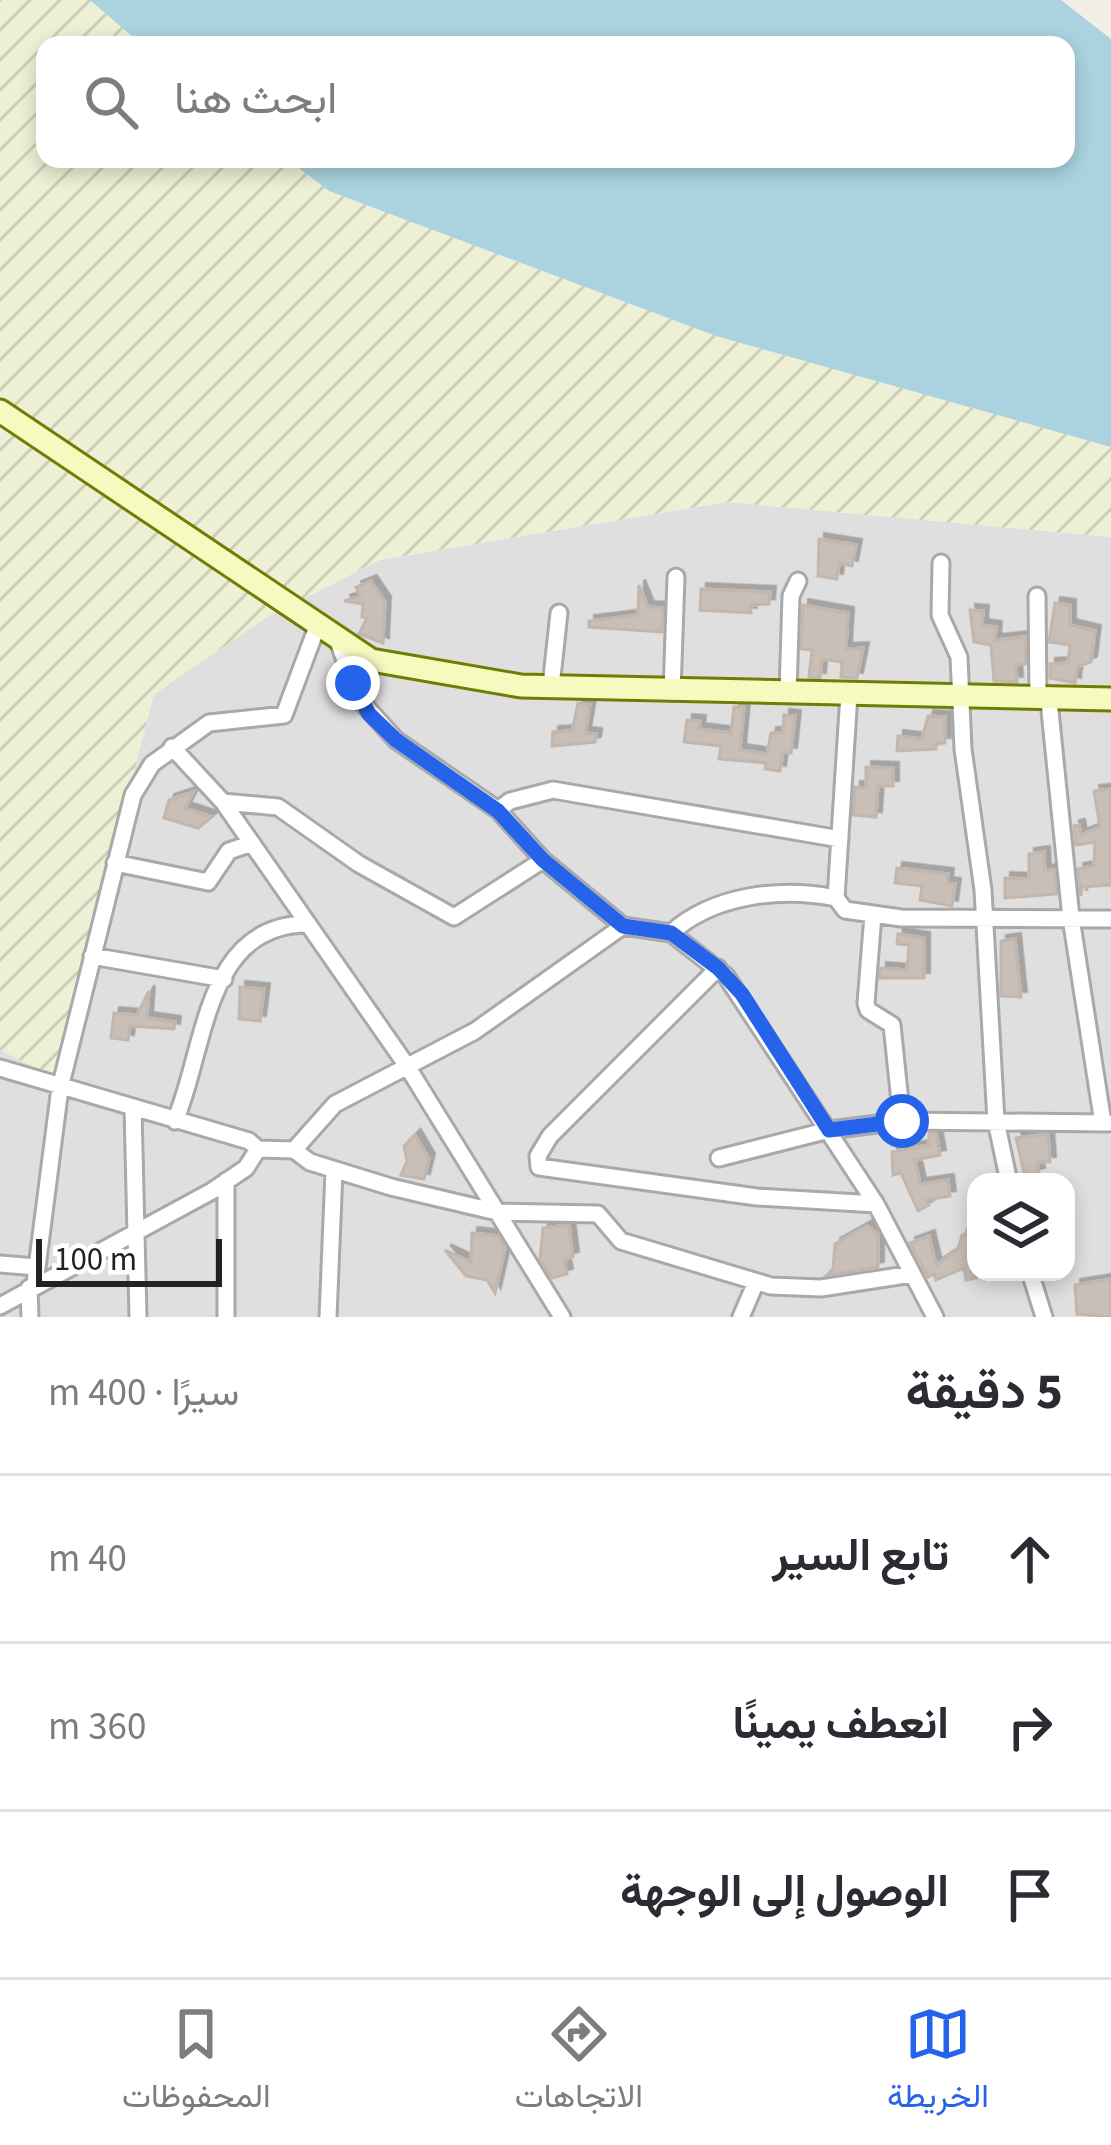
<!DOCTYPE html>
<html lang="ar">
<meta charset="utf-8">
<style>
body{margin:0;font-family:"Source Sans 3",Vazirmatn,sans-serif;background:#f2f2f3;color:#2b2b33;direction:rtl}
.controls{position:absolute;right:36px;bottom:36px;display:grid;overflow:hidden;border-radius:24px;box-shadow:0 6px 18px #0003}
.controls button{width:108px;height:108px;display:grid;place-items:center;padding:0;border:0;border-bottom:3px solid #e1e1e2;background:#fff;color:#2b2b33;font:60px sans-serif}
.scale{position:absolute;left:36px;bottom:30px;width:186px;box-sizing:border-box;padding-left:12px;border:6px solid #222;border-top:0;font-size:33px;line-height:42px;white-space:nowrap;color:#222;-webkit-text-stroke:9px #fff;paint-order:stroke}
.stop{position:absolute;width:36px;height:36px;margin:-27px;border:9px solid #2563eb;border-radius:50%;background:#fff}
.stop.end{background:#2563eb;border-color:#fff;box-shadow:0 3px 12px #0008}
.list{margin:0;padding:0;list-style:none}
h2{display:flex;justify-content:space-between;align-items:center;height:156px;margin:0;padding:0 48px;font-size:51px}
h2 small{font-size:39px;font-weight:400;color:#7c7c81}
.list li{display:grid;grid-template-columns:78px 1fr auto;gap:36px;align-items:center;box-sizing:border-box;height:168px;padding:0 48px;border-top:3px solid #e1e1e2}
.list b{display:block;font-size:45px;white-space:nowrap}
.list em{font-size:39px;font-style:normal;color:#7c7c81}
.icon{flex:none;width:66px;height:66px;fill:none;stroke:currentColor;stroke-width:2;stroke-linecap:round;stroke-linejoin:round}
.map{position:relative;flex:none;width:1111px;height:1317px;overflow:hidden;direction:ltr}
.search{position:absolute;background:#fff;box-shadow:0 6px 18px #0003;left:36px;right:36px;top:36px;height:132px;display:flex;align-items:center;gap:30px;box-sizing:border-box;padding:0 42px;border-radius:24px;color:#7c7c81;font-size:45px}
.sheet{height:660px;background:#fff}
nav{display:flex;justify-content:space-around;align-items:center;box-sizing:border-box;height:168px;border-top:3px solid #e1e1e2;background:#fff;font-size:33px;color:#7c7c81}
nav a{display:grid;justify-items:center;gap:6px}
nav .on{color:#2563eb}
.map>svg:first-child{display:block}
</style>
<div class="map">
<svg width="1111" height="1317" viewBox="0 0 1111 1317">
<defs>
<pattern id="farmland-furrows" width="10" height="10" patternUnits="userSpaceOnUse" patternTransform="scale(3)"><rect width="10" height="10" fill="#eef0d5"/><path d="M-1 1l2-2M0 10L10 0M9 11l2-2" fill="none" stroke="#ccceb7"/></pattern>
<filter id="shadow"><feDropShadow dx="5.5" dy="-5.5" stdDeviation="0" flood-color="#0004"/></filter>
</defs>
<rect width="100%" height="100%" fill="#f2efe9"/>
<path fill="#e0dfdf" fill-rule="evenodd" d="M727,502l384,35v780h-1111v-267l54,26 100,-382 113,-77 113,-57zM976,1182h90v90h-90z"/>
<path fill="url(#farmland-furrows)" d="M0,0h90l52,45h-97v114h242l42,32 387,145 395,111v90l-384,-35 -348,58 -112,57 -113,77 -100,383 -54,-27z"/>
<path fill="#aad3df" d="M90,0h971l50,39v408l-395,-111 -387,-145 -42,-32h779v-114h-924z"/>
<path fill="#c7bfb8" stroke="#c4b6ab" stroke-width="3" filter="url(#shadow)" d="M819,539l37,6 -4,21 -13,-3 -2,16 -19,-3z
M371,581l14,21 -2,41 -24,-9 8,-16 -5,-1 1,-13 -19,-3 16,-5 -4,-9z
M639,585l9,22 15,1 -1,24 -73,-5v-6l49,-6z
M701,589l69,3 -1,12 -18,1v8l-51,-3z
M1055,603l15,2v20l25,6 -4,31 -14,5 -2,16 -25,-5v-14l18,-1 2,-18 -21,-3z
M803,605l45,8 -2,36 17,-1 -6,30 -16,-1 1,-15 -20,-3 -2,19 -11,-1 3,-27 -11,-1z
M970,610l13,1 -1,14 14,2 -1,13 30,-3 1,27 -10,1 1,17 -23,-1 -3,-36 -17,-3z
M578,703l12,2 -5,28 11,1 -1,8 -43,4 1,-14 19,-1z
M734,707h10l-4,43 27,4 4,-21h12l1,-18 11,1 -4,37 -8,-1 -3,19 -15,-2 1,-6 -47,-4 2,-13 -37,-4 3,-22 13,1 -1,8 32,4z
M928,716l17,1v26h-9v6l-39,2 1,-15 24,3z
M866,767l27,1v18h-15l-2,31 -23,-2 2,-28 11,1z
M1111,789v96l-29,2 -1,9 -3,-27 16,-3 1,-24 -19,3 -2,-19 5,-1 2,10 19,-8 -6,-36z
M193,792l-8,16 27,9 -14,11 -34,-10 5,-18z
M1044,852l1,19 9,-1 3,24 -52,4v-20l24,1v-25z
M897,868l51,6 -1,9 8,1 -3,22 -32,-6 2,-14 -27,-3z
M898,934l26,4v40h-44l1,-10 26,2 2,-25 -12,-1z
M1015,939l6,58 -20,-1v-55z
M240,987l24,2 -4,32 -21,-2z
M149,991l-2,27 28,4 -1,7 -44,-3 -2,14 -17,-2 3,-25 23,2z
M929,1133h7l4,22 -25,5 5,24 28,-4 2,16 -24,4 3,5 -11,6 -17,-38 -8,2 -1,-23 37,-7z
M1048,1134l2,28h-13l2,11 -14,4 -9,-39z
M415,1135l14,24 -5,20 -23,-4 6,-14 -3,-15z
M569,1225l4,32 -9,3 3,14 -15,4 -12,-19 3,-31z
M867,1226l11,8v33l-51,8 6,-6 2,-25z
M472,1233l26,3 7,12 -10,45 -8,-13 -21,-4 -21,-26 26,12z
M972,1234l4,44 -10,2 -2,-12 -28,12 -2,-6 -6,3 -18,-34 19,-7 7,29 22,-15 4,-15z
M1111,1279v38l-34,-3 -2,-29z"/>
<g fill="none" stroke-linecap="round" stroke-linejoin="round">
<g stroke="#a9a9a9" stroke-width="21">
<path id="street" d="M941,563l-1,52 19,42 4,92 20,141 13,231 13,61
M1037,596l1,104
M339,644l20,55 37,41 102,70 45,50 80,66 48,7 55,43 150,228 59,113
M551,686l8,-73
M672,692l4,-115
M788,693l3,-97 7,-15
M849,694l-13,204 9,12 56,8 210,1
M1049,701l22,217 32,205
M172,747l51,55 184,264 155,251
M223,802l55,5 81,57 95,53 89,-57
M498,810l12,-9 43,-11 287,49
M115,863l93,19 21,-31 23,-8
M873,915l-7,88 2,7 24,15 10,96
M671,933c43,-39 112,-46 165,-35
M92,956l132,23
M718,968l-168,168 -12,20 1,11 218,30 119,7
M0,1068l249,73 9,8 36,1 16,12 81,25 106,25 101,2 23,27 150,45 50,2 91,-14
M133,1108l5,209
M175,1121c31,-72 29,-197 133,-197
M294,1150l41,-46 140,-73 148,-105
M719,1158l110,-28 73,-9 206,2
M226,1181v136
M0,1264l36,3
M1030,1272l14,45
M35,1283l25,-195 73,-293 19,-31 57,-41 75,-8 33,-88
M29,1288l1,29
M0,1306l212,-115 34,-23 12,-19
M328,1317l6,-146
M741,1317l15,-35"/>
</g>
<g stroke="#707d05" stroke-width="27">
<path id="secondary" d="M0,411l371,249 150,26 590,13"/>
</g>
<use href="#street" stroke="#fff" stroke-width="15"/>
<use href="#secondary" stroke="#f7fabf" stroke-width="21"/>
</g>
<g fill="none" stroke-linecap="round" stroke-linejoin="round">
<path stroke="#2563eb" stroke-width="15" d="M353,683l16,31 27,26 102,71 45,49 80,66 48,7 47,35 24,26 87,136 73,-9"/>
</g>
</svg>
<div class="controls">
<button><svg class="icon" aria-label="layers" viewBox="0 0 24 24"><path d="M12 4l9 5-9 5-9-5zM3 14l9 5 9-5"/></svg></button>
</div>
<div class="scale">100 m</div>
<div class="stop" style="left:902px;top:1121px"></div>
<div class="stop end" style="left:353px;top:683px"></div>
<div class="search"><svg class="icon" aria-label="search" viewBox="0 0 24 24"><circle cx="10" cy="10" r="6"/><path d="M15 15l6 6"/></svg>ابحث هنا</div>
</div>
<section class="sheet">
<h2>5 دقيقة<small>سيرًا · 400 m</small></h2>
<ul class="list">
<li><svg class="icon" aria-label="ahead" viewBox="0 0 24 24"><path d="M12 20V5M6 11l6-6 6 6"/></svg><div><b>تابع السير</b></div><em>40 m</em></li>
<li><svg class="icon" aria-label="right" viewBox="0 0 24 24"><path d="M7 20v-9h11M14 6l5 5-5 5"/></svg><div><b>انعطف يمينًا</b></div><em>360 m</em></li>
<li><svg class="icon" aria-label="arrive" viewBox="0 0 24 24"><path d="M6 21V4h12l-3 4 3 4H6"/></svg><div><b>الوصول إلى الوجهة</b></div></li>
</ul>
</section>
<nav>
<a class="on"><svg class="icon" aria-label="map" viewBox="0 0 24 24"><path d="M3 6l6-2 6 2 6-2v14l-6 2-6-2-6 2zM9 4v14M15 6v14"/></svg>الخريطة</a>
<a><svg class="icon" aria-label="directions" viewBox="0 0 24 24"><path d="M12 3l9 9-9 9-9-9zM9 14v-3h6M13 9l2 2-2 2"/></svg>الاتجاهات</a>
<a><svg class="icon" aria-label="saved" viewBox="0 0 24 24"><path d="M7 4h10v16l-5-4-5 4z"/></svg>المحفوظات</a>
</nav>
